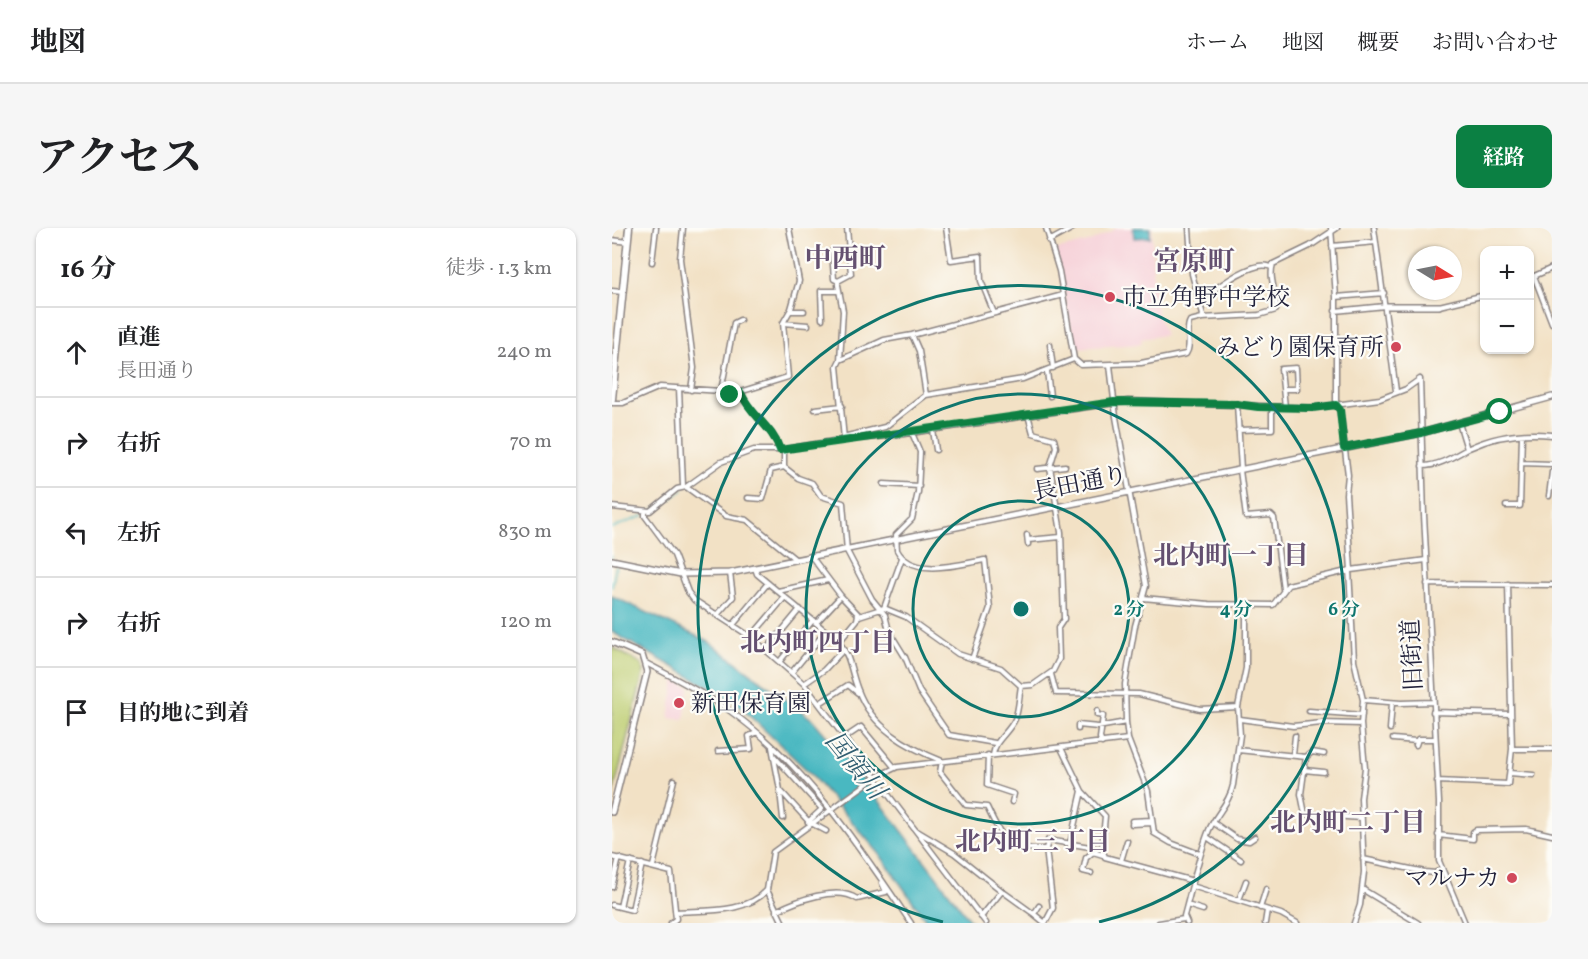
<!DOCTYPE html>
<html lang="ja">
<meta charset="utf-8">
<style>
body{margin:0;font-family:Vollkorn,"Noto Serif JP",serif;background:#f6f6f6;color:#202124}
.controls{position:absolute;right:18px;top:18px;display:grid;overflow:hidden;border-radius:12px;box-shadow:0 2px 4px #0004}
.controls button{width:54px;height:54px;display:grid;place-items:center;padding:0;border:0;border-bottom:2px solid #e0e0e0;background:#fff;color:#202124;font:30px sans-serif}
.compass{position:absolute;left:796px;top:18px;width:54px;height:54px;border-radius:50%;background:#fff;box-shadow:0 2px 4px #0004;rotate:100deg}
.stop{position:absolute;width:18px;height:18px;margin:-14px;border:4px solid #0b8043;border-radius:50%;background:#fff}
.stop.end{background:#0b8043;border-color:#fff;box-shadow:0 2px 6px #0008}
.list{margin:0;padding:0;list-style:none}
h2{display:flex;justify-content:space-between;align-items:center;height:78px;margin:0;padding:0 24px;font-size:26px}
h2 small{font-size:20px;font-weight:400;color:#757577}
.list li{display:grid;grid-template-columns:39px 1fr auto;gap:18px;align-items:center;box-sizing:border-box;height:90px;padding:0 24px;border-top:2px solid #e0e0e0}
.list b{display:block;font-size:22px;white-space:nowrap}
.list p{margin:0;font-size:20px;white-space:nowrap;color:#757577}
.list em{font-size:20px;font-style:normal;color:#757577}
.icon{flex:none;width:33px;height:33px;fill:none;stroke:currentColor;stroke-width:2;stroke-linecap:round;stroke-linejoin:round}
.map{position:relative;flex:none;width:940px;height:695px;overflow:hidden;border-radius:12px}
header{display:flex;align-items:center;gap:36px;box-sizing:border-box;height:84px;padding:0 30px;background:#fff;border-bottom:2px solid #e0e0e0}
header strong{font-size:28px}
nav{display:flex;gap:33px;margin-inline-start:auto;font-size:21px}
.intro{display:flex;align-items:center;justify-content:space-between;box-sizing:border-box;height:144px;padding:0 36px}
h1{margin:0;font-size:42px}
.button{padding:15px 27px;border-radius:12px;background:#0b8043;color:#fff;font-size:21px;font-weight:700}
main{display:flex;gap:36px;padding:0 36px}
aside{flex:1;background:#fff;border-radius:12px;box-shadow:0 2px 4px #0004}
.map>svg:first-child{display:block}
</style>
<header>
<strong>地図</strong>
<nav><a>ホーム</a><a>地図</a><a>概要</a><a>お問い合わせ</a></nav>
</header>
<div class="intro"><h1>アクセス</h1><a class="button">経路</a></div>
<main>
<aside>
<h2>16 分<small>徒歩 · 1.3 km</small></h2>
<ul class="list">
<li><svg class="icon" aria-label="ahead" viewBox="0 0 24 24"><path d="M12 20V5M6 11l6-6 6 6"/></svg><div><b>直進</b><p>長田通り</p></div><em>240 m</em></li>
<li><svg class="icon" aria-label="right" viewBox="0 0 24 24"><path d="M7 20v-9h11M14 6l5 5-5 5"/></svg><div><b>右折</b></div><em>70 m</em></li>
<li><svg class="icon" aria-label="left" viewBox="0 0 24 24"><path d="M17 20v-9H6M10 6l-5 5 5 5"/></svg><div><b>左折</b></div><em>830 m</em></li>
<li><svg class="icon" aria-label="right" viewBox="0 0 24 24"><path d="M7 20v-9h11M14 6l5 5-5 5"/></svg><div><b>右折</b></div><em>120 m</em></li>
<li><svg class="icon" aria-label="arrive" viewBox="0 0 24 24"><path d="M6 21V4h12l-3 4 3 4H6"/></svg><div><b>目的地に到着</b></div></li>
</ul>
</aside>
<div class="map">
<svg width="940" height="695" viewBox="0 0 940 695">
<rect width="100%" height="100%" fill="#fdfcf7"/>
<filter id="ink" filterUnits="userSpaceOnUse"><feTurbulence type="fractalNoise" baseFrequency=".0167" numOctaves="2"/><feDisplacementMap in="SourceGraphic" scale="12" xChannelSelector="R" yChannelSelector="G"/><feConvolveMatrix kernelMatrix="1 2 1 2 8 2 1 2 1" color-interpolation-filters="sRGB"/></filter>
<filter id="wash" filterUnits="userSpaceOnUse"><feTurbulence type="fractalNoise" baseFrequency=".008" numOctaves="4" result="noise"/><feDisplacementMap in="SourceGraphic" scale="24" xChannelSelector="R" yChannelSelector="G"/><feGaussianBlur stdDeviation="1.35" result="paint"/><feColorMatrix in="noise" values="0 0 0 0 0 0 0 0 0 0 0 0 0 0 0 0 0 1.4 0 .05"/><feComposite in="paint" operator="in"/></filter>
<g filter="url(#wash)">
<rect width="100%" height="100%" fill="#f2e1c5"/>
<path fill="#f6cfd7" d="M505,0h35l1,53 4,32 8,22 -24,4 1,5 -67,4 -20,-98 37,-9z
M63,452l14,7 -5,33 -15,-2z"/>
<path fill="#bccc6e" stroke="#6f7754" stroke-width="1.5" d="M0,419l29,17 3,7 -32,127z"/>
<path fill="#49b8c1" stroke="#366d7e" stroke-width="1.5" d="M521,0h17v9l-16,1z
M0,368l97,46 104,78 45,53 114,150h-44l-50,-71 -70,-81 -73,-69 -123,-70z"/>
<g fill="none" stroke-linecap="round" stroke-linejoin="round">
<path stroke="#49b8c1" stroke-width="1.5" d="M36,286l35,-24
M0,300l31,-12
M0,328v1
M0,359l4,-21"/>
</g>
</g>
<g filter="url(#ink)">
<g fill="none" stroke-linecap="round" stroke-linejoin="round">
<g stroke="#8a8280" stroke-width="7">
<path id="street" d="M71,0l-3,31 14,109 -3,22
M334,0l5,32 29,-4 1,25 13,32
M434,0l13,43 15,88
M719,0l5,69v108l4,5 8,65 -2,19 5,76
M762,0l22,163
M0,12l16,2
M437,13l24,-13
M720,18l44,-4
M220,23l2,28 4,2
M40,34l4,-34
M922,48l18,47
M918,50l22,-10
M0,63l11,1
M724,69l48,-4
M587,73c15,-11 55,-43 72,-34
M827,78l46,-11
M178,83h14
M723,83l50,-5
M590,90l57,-3 17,-5c2,-16 -8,-31 -3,-46l37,-18 27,-18
M210,91l-1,-28h18
M171,95l25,2
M300,107l7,16 7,44
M438,117l3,23
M228,132l44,-20 28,-5 151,-40
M498,137l6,52 30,169 -11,40 -10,58 1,38 2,17 20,52 6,42 17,10 29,11
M435,143l3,25
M67,160l4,98
M672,161h13l-1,-21 -15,1 4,38
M109,163l13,-68 6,-3
M129,165c9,22 32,34 39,57
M0,175h11l37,-16 61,4 9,4 58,-18 -5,-54 8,-14 8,-28 -10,-53
M625,176l4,65
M203,181l27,-3
M847,195l8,26
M321,202l3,20
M626,202l34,-1v-22
M300,205l8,19 -2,40 -6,27 -16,16 1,15c15,29 63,14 88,10l5,48 -18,51
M231,209l42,-10 41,-32 97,-16 51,-20 7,6 60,-2 45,-9c7,-10 -2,-23 4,-33l12,-3 1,-3 -11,-41 -3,-46
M232,211l-7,-73 3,-6 3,-49 -5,-26v-4l13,-7 -4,-46
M172,222v17l14,11 14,5 9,13 22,7 4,48 25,48 13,16 4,16 16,26 14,34 30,44 46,8
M909,235l31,1
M810,238c18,0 32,-10 47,-18 26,-12 55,-16 83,-13
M425,241l28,-3
M628,242l6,47 25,-2 3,3 9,71
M272,256l35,2
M74,259l40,29 21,4 48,39
M937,268l3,-24
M136,270l15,1 8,-29 13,-3
M894,278h14l2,-71
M0,279l38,4 27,-22 9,-2 35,-25 33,-12h26l54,-9 63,-6 231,-34 184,7 68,-9 26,-10 14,-10 4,136 15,287v59l26,62
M33,284v4l29,39 14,37 6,8 57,37 53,47 182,239
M415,307l1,9
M416,312l33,-3
M199,328l30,40 17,18 -1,6 -18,22
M143,340l2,6 82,68c12,15 12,31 19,48 14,38 49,57 84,71l-2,11 26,33 21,2c15,32 21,43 59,42
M737,342l5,90 9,40 -2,24 4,44 -4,30 3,74 -4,33 -6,18
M815,356l125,1
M896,356l4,165
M166,363l50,-11
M531,370l66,6 64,1 15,-20 63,-15 75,-10
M272,380l22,9 52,37 43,14 20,18
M106,386l15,-17 -3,-24
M247,388l25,-8 18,-50
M204,395l25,-27
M121,397l35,-42
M139,409l34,-40
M154,422l34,-41
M168,433l33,-41
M34,435c28,15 57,29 84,48 76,54 129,135 181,212
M180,444l34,-41
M439,446l5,19 83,1 61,15 38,-2
M192,456l20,-14 20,-21
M751,472l38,3 31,-1
M208,475l28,-18 10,8
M485,483v4l6,1 -3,22 2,5
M697,483l53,4
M821,484l77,2
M628,491l53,7 29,-3 39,1
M466,501v-4l20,2 28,-5
M778,501l2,-26
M234,509l15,-10 34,41
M781,511l23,2
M804,517l2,-6h17
M160,519l8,43 30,33
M449,520l21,43 -12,53
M626,522l68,7 -5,37 4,20 56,4
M106,523l33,-2 -2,-13 7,-3
M376,527l-1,30 27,9 -2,8
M381,527c2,-16 15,-21 22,-36 4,-10 4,-22 6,-33l12,-1 20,-14 6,-12 -1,-31 6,-9 -3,-87 -11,-65 6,-20 -2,-8 -21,-6 -5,-18
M681,527l2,-19
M162,528l48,53 -14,13
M694,529l6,-5 12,2
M692,542l20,2
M898,545l23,2
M825,553l71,3 4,-35h40
M168,563l3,27
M520,593l19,-1
M199,595l15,8
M602,595l23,16 12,2 6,-4
M520,596l20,-1
M305,603l37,22 48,38
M826,607l35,4v-7l3,-2 50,-1 26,6
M595,609l34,23
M490,621l3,8 88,24
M0,629l59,15 5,47 -5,4
M751,631l62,13 10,1 6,-3
M509,633l6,-20
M41,638l21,-86
M479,645l-8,-2 3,-13 7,-6 10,3
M580,658l89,28 16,9
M0,659l7,-29
M750,661l56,34
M627,672l7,-19
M0,677l8,2 10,-46
M575,677l16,5
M427,678l-5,8 11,9
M8,679l12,3 10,-46
M648,680l6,-19
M164,683c20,-10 61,-26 81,-12l29,-7 -4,-9
M64,684c29,-2 70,2 91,-22
M369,689l21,-26 32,23
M171,695l-16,-33 6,-38 103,-75 21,-10 231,-28
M433,695l8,-15 -7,-59 2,-9 54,9 3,-33 -23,-25
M547,695l25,-4
M575,695l-3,-7c8,-29 14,-58 25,-86 7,-16 21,-28 24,-45l7,-50 -2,-28 8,-39v-63
M653,695l2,-13"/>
</g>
<g stroke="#8a8280" stroke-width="8">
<path id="secondary" d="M773,78h54
M0,332l69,14 49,-1 691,-140 131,-36
M0,414l30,13 5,17 -35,140"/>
</g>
<g stroke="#8a8280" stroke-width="9">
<path id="primary" d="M0,171l17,-171"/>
</g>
<use href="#street" stroke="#fff" stroke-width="4"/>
<use href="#secondary" stroke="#fff" stroke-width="5"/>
<use href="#primary" stroke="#fff" stroke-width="6"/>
</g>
</g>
<g fill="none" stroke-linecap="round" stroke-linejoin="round" filter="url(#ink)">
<path stroke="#0b8043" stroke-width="8" d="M118,167l11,-2c9,22 32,34 39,57l334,-48 123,2 21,3 54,1 24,-3 4,5 4,38 77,-15 79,-21"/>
</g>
<g fill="none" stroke="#0f766e" stroke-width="3">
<circle cx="409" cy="381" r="108"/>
<circle cx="409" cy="381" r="215"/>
<path d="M331 694A323 323 0 1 1 487 694"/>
</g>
<g fill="#d1495b" stroke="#fdfcf7" stroke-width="2">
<circle cx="498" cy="69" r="6"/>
<circle cx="784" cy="119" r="6"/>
<circle cx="67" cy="475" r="6"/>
<circle cx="900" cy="650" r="6"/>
</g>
<g text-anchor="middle" stroke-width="4.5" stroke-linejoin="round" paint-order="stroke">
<g font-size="24" fill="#22223b" stroke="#fdfcf7" text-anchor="start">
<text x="510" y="77">市立角野中学校</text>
<text x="772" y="127" text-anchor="end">みどり園保育所</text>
<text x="79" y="483">新田保育園</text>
<text x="888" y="658" text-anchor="end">マルナカ</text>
</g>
<g font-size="24" fill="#22223b" stroke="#fdfcf7">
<text transform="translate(468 255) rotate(-11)" y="8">長田通り</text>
<text transform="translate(800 427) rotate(-93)" y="8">旧街道</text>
</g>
<g font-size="26" font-weight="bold" fill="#645070" stroke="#fdfcf7">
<text x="619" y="336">北内町一丁目</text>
<text x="206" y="423">北内町四丁目</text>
<text x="736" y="603">北内町二丁目</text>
<text x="421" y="622">北内町三丁目</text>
</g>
<g font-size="26" font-style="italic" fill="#325e71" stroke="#fdfcf7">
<text transform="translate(244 537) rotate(51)" y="9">国領川</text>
</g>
<g font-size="27" font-weight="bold" fill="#645070" stroke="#fdfcf7">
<text x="233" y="39">中西町</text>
<text x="582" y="42">宮原町</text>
</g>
</g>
<circle cx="409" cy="381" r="9" fill="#0f766e" stroke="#fdfcf7" stroke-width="3"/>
<g font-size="18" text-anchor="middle" font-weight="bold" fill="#0f766e" stroke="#fdfcf7" stroke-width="4.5" stroke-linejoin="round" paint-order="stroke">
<text x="517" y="387">2 分</text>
<text x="624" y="387">4 分</text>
<text x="732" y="387">6 分</text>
</g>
</svg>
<div class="controls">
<button>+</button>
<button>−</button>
</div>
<svg class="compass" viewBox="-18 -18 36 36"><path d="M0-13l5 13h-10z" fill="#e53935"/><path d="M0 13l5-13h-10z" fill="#757577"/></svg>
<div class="stop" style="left:888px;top:184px"></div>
<div class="stop end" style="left:118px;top:167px"></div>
</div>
</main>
